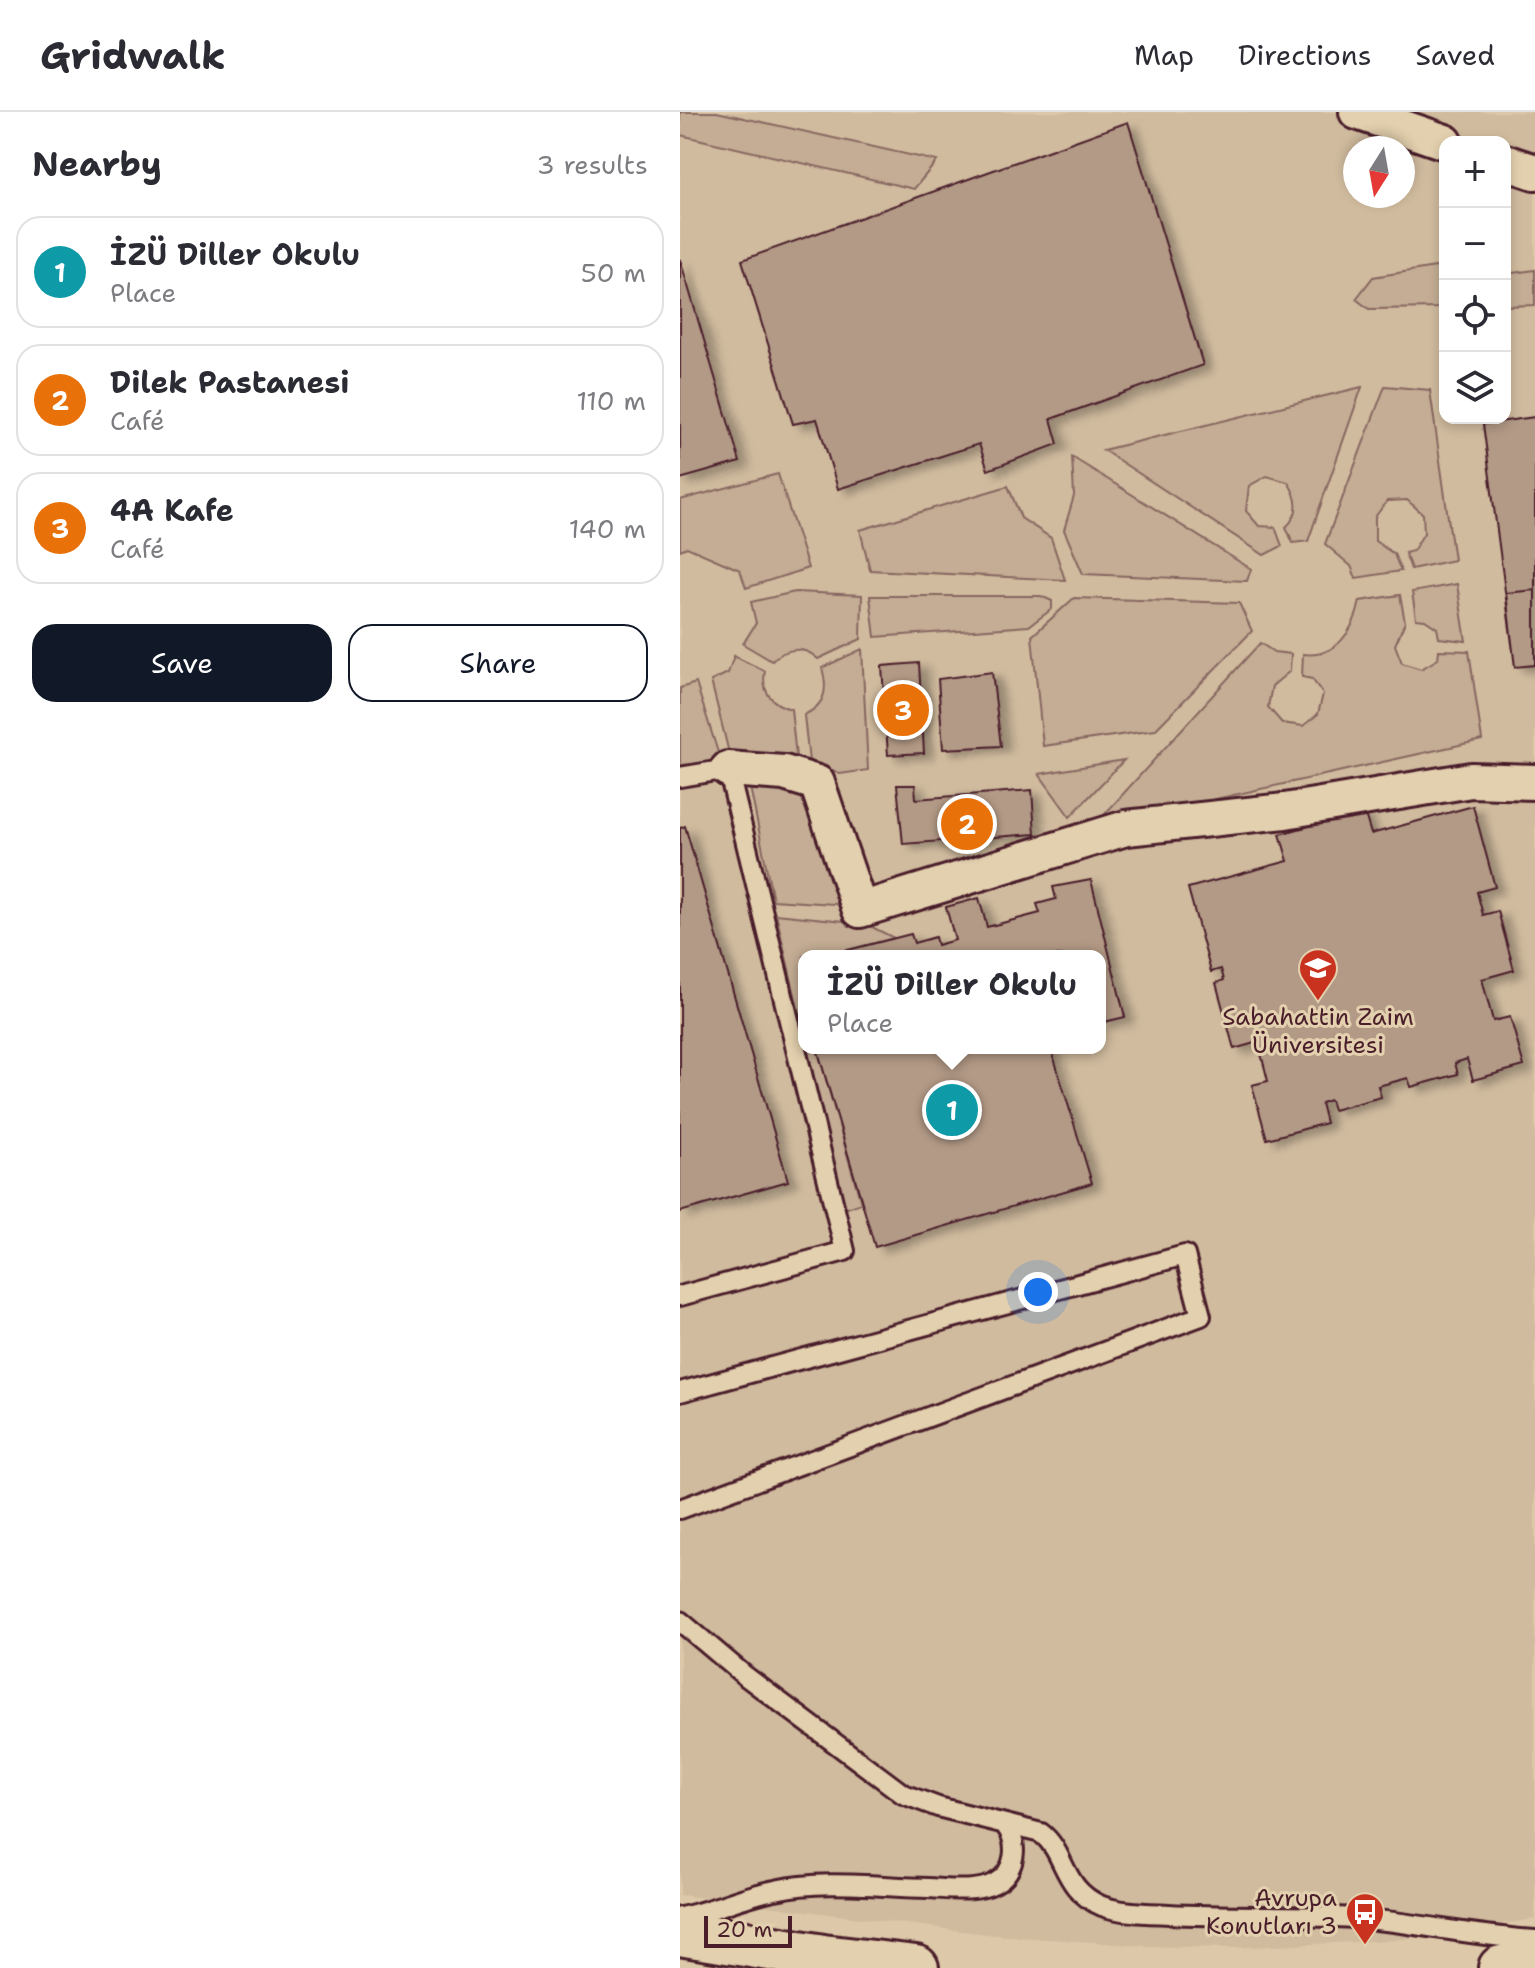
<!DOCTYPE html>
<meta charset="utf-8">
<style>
body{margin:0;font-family:"Shantell Sans",sans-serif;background:#f7f7f7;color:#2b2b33}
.controls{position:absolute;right:24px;top:24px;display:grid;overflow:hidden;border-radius:16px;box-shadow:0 4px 12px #0003}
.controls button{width:72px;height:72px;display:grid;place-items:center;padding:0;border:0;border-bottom:2px solid #e1e1e2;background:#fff;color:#2b2b33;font:40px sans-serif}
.compass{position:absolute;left:663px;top:24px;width:72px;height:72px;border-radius:50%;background:#fff;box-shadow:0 4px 12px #0003;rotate:191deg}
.scale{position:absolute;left:24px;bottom:20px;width:88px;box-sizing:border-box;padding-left:8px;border:4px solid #4a1f2b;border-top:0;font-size:22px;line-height:28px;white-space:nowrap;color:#4a1f2b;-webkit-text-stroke:6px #e3d0ae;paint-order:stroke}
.you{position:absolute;left:358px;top:1180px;width:28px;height:28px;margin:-20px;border:6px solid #fff;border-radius:50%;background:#1a73e8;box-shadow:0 0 0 12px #1a73e833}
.badge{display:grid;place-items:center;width:52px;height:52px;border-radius:50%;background:#111827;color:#fff;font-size:26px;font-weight:700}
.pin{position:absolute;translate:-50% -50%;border:4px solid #fff;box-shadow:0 2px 8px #0006}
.popup{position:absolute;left:118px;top:838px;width:308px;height:104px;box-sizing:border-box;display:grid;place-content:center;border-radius:16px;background:#fff;filter:drop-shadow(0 2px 6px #0005);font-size:26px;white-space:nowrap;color:#7c7c81}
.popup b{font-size:30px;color:#2b2b33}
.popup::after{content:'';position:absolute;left:50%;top:100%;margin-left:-16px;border:16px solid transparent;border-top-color:#fff}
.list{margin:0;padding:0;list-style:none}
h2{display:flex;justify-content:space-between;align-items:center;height:104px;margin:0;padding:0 32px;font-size:34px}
h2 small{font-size:26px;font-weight:400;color:#7c7c81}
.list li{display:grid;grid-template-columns:52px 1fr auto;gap:24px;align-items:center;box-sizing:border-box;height:112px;margin:0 16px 16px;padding:0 16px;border:2px solid #e1e1e2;border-radius:24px}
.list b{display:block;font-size:30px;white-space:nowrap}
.list p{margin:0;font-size:26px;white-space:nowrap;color:#7c7c81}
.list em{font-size:26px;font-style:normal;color:#7c7c81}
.actions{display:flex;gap:16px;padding:24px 32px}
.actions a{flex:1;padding:18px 0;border:2px solid #111827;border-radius:24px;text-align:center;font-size:28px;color:#111827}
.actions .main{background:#111827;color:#fff}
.icon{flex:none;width:44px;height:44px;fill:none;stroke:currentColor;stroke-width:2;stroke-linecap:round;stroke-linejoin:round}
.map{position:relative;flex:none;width:855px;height:1856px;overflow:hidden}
header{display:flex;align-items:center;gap:48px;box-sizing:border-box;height:112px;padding:0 40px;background:#fff;border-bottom:2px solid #e1e1e2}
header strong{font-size:38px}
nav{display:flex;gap:44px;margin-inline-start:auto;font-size:28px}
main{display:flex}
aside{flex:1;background:#fff}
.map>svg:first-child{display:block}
</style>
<header>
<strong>Gridwalk</strong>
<nav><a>Map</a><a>Directions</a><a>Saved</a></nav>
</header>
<main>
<aside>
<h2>Nearby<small>3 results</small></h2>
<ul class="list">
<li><span class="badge" style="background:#0f9aa8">1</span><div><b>İZÜ Diller Okulu</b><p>Place</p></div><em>50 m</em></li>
<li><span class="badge" style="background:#e8710a">2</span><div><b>Dilek Pastanesi</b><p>Café</p></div><em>110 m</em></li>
<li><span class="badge" style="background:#e8710a">3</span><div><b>4A Kafe</b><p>Café</p></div><em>140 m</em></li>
</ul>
<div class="actions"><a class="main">Save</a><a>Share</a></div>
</aside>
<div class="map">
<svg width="855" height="1856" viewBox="0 0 855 1856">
<defs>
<filter id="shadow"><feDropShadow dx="9" dy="5" stdDeviation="4" flood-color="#0004"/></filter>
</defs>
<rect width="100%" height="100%" fill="#ddc9a9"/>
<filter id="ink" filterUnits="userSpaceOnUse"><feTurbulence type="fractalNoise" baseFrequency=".0125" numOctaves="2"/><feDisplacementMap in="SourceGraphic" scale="16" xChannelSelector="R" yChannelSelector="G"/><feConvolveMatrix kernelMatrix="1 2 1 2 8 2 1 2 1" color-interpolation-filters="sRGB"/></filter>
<g filter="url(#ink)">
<path fill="#d0bb9e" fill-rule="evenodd" d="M0,0h855v1807l-139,21 -168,8 -83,-2 -151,-11 -314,-40zM765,30h60v276h-60zM675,36h48v48h-48zM124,844h296v92h-296z"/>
<path fill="#c4ad94" stroke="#876660" stroke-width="2" d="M0,0h37l220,49 -23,28 -234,-54z
M755,155l10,3v38l-76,1 -13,-10 17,-22z
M855,158v35l-30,1v-32z
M705,274l45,4 24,170 -43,9 -6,-16 8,-2 11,-18 -1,-19 -16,-14 -20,1 -12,16v24l19,13 7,17 -45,7 -5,-12 -26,-22z
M682,275l-54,154 -15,2 -7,-16c15,-14 12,-29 2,-45l-21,-6 -18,10 -3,25 13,15 16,1 7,19 -18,9 -161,-105z
M392,345l179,112 -4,12 -164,-7 -19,-44 10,-34z
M98,362l30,94 -62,20 -6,-18 -53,-23 -7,3v-50z
M328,374l13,32 30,20 14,42 -195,-10 -10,-40z
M777,472l9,57 -27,-3 -2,-10 -12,-8 -9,-1 -4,-27z
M115,480l67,3 -1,44 -43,20c-14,-13 -32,-12 -46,2l-29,-17 13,-21 -5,-21z
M720,483l5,27 -10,23 7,18 19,6 17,-10 1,-9 30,1 13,89 -388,86 166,-183 14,9 17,2 -1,17 -18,15 -4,21 14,16 21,3 15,-12 5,-20 -11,-15 -10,-2 1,-23c32,4 51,-22 57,-53z
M190,484h171l11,5v8l-23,17 -154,11z
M394,486l165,5 13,28 -97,99 -112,16 -11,-110z
M182,537l6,121 -28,4 -31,-12 -5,-47c22,-10 24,-26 18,-47z
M54,544l31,15c-4,20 6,33 26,38l5,48 -65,4 -20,-80 17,-8z
M16,571l25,79 -41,3v-77z
M444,648l-54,57 -31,-43z
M129,673l40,120 -76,-5 -23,-113z
M96,802l88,9 30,15 -49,13v5h-41v77z
M127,936h10l44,155 -16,6z"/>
<path fill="#b39a86" stroke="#4a1f2b" stroke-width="2" filter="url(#shadow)" d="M448,10l75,243 -152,54 7,25 -70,26 -9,-26 -141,45 -21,-70 -24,5 -51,-164z
M0,147l60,203 -60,17z
M855,305v248l-20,2 -32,-243z
M855,478v75l-20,2 -9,-74z
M239,551l5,90 -36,2 -6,-89z
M312,560l9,74 -58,3 -5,-70z
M217,673h18l1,14 116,-9 3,44 -132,10z
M793,694l22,81 -18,5 6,23 15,-4 16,59 -32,9 11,42 17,-4 14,49 -51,14 -6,-21 -12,4 3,11 -47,13 -3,-9 -30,8 3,11 -48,13 -3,-10 -9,3 5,20 -59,16 -15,-54 16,-4 -10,-39 -24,7 -18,-66 8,-3 -3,-11 -10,3 -23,-84 100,-27 -8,-27 84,-23 7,23z
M5,714l103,355 -108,31v-384z
M411,768l34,137 -25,6v-67h-255l-1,-5 67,-17 3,9 21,-6 2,8 18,-5 -9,-33 33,-9 8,29 53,-14 -3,-9 19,-5 -3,-12z
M137,936h234l41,135 -217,64z"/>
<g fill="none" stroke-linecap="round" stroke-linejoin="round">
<g stroke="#4a1f2b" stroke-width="24">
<path id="service" d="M0,665l48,-8 117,482 -165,45
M0,1280l505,-137 16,61 -521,193
M0,1509l64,54 159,119 35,13 103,26c26,20 20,56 61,73 19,7 46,7 67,8 55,3 110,1 165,3 67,2 134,19 201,23
M0,1805c33,-6 62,-21 95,-27 49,-11 104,-3 153,-2 21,1 48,5 67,-5 22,-12 24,-41 10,-58"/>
</g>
<g stroke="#4a1f2b" stroke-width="40">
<path id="minor" d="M677,0l88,30
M825,50l30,10
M48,657l56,4 33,10 43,127 266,-82 159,-17 186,-31 64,2"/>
</g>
<g stroke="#4a1f2b" stroke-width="50">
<path id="primary" d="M0,1821l143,24 93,11
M821,1856l34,-4"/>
</g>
<use href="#service" stroke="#e3d0ae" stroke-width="18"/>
<use href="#minor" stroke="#e3d0ae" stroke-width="34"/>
<use href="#primary" stroke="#e3d0ae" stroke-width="44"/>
</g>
</g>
<defs>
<g id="university-pin" transform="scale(2)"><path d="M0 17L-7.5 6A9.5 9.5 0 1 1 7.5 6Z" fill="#c8321e" stroke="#e3d0ae"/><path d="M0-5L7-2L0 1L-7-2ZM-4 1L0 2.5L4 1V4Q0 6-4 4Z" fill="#fff"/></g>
<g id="bus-pin" transform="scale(2)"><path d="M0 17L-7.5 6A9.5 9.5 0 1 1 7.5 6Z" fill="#c8321e" stroke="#e3d0ae"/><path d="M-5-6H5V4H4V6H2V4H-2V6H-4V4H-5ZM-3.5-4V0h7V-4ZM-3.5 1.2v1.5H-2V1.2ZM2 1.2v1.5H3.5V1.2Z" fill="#fff"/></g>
</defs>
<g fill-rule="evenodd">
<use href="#university-pin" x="638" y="856"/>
<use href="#bus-pin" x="685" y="1800"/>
</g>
<g text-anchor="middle" stroke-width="6" stroke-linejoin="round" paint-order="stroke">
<g font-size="24" fill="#4a1f2b" stroke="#e3d0ae">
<text x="638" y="913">Sabahattin Zaim<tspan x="638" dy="28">Üniversitesi</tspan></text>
<text x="657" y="1794" text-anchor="end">Avrupa<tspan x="657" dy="28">Konutları 3</tspan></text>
</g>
</g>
</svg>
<div class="controls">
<button>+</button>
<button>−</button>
<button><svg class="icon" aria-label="locate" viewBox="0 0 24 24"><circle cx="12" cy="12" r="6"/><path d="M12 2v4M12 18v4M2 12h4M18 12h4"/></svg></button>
<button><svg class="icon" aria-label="layers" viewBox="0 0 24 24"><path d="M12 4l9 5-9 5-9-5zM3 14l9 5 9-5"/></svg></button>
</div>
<svg class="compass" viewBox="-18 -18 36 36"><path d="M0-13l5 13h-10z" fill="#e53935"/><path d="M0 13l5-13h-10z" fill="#7c7c81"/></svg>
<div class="scale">20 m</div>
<div class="you"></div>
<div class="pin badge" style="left:272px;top:998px;background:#0f9aa8">1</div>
<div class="popup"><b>İZÜ Diller Okulu</b>Place</div>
<div class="pin badge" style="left:287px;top:712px;background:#e8710a">2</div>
<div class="pin badge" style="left:223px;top:598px;background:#e8710a">3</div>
</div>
</main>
